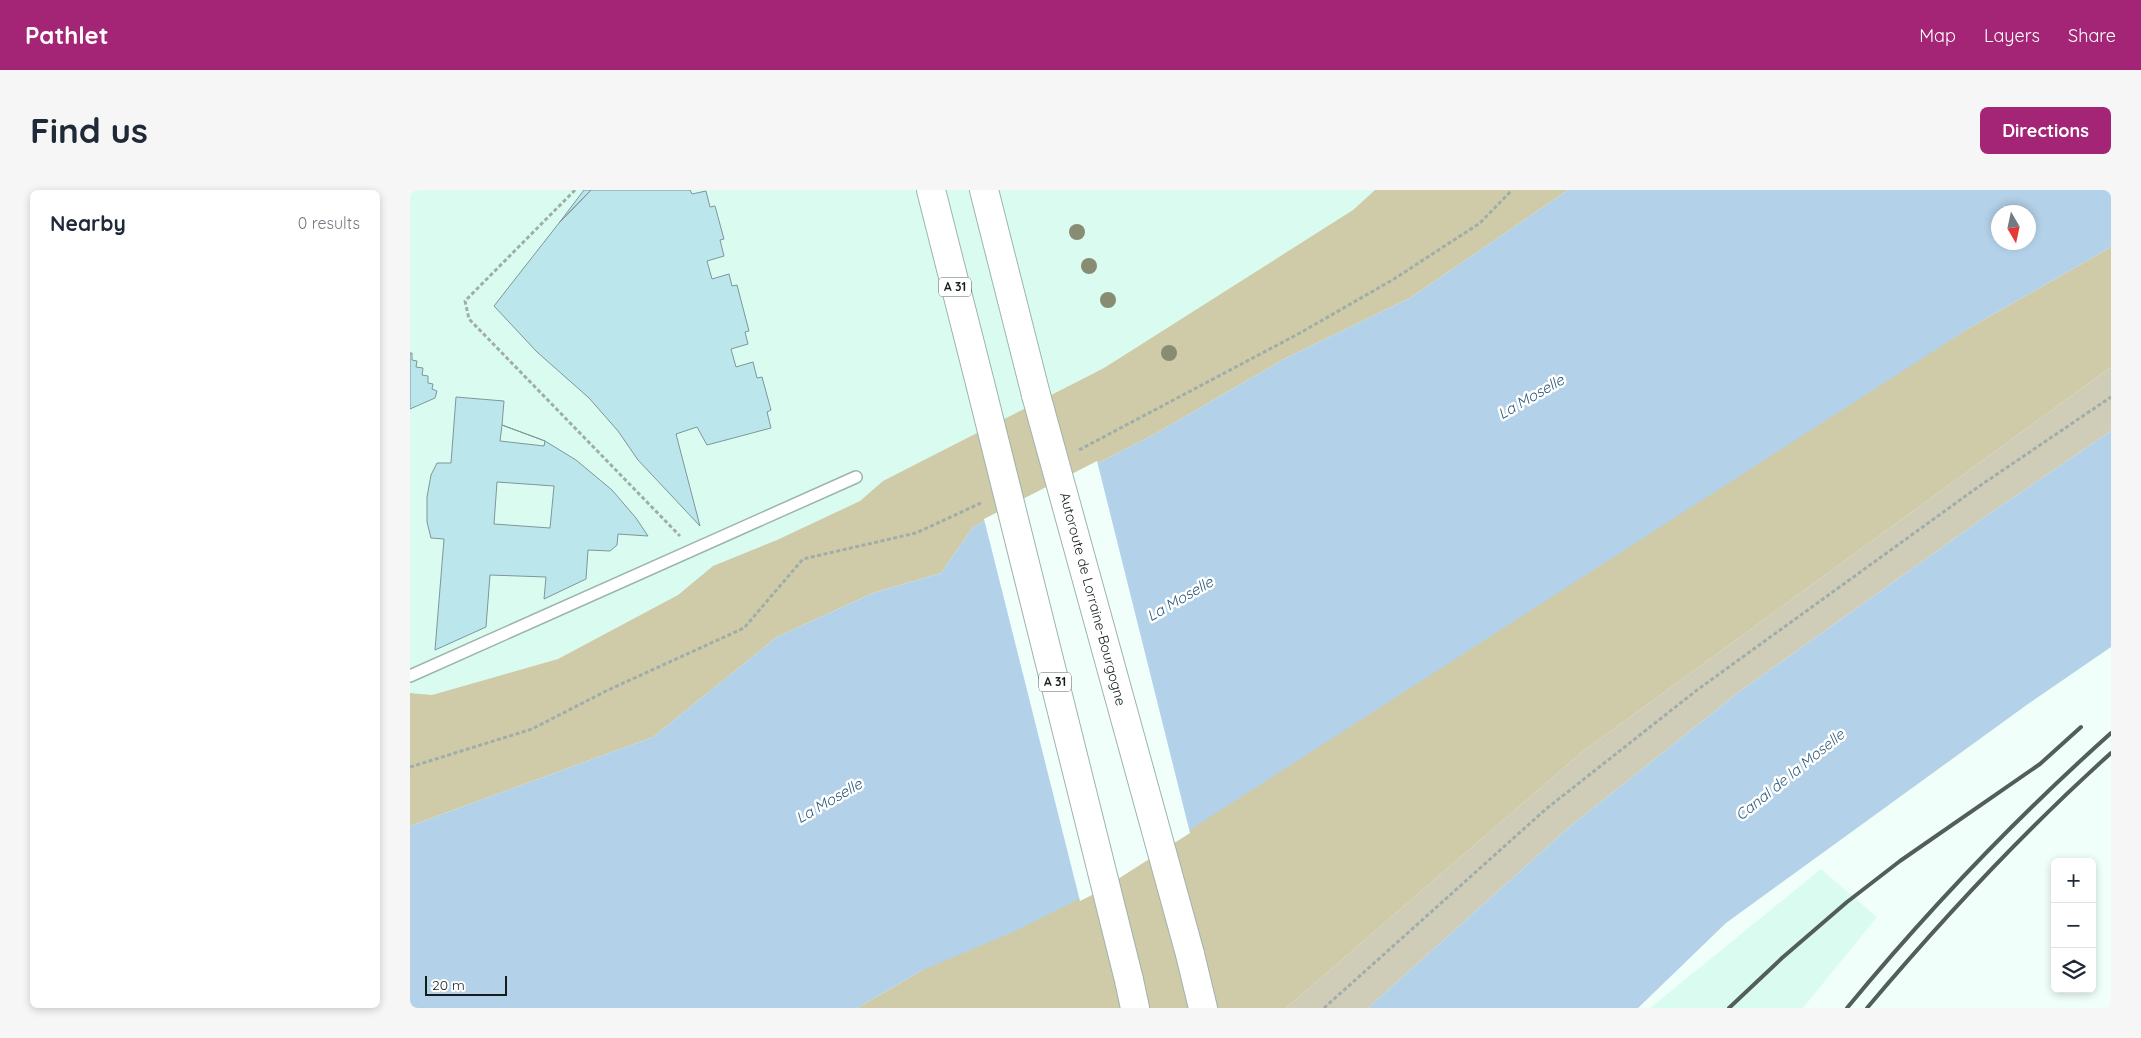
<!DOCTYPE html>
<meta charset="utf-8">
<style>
body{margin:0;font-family:Quicksand,sans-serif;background:#f6f6f7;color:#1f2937}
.controls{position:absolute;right:15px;bottom:15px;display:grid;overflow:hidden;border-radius:8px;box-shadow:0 2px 8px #0003}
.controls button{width:45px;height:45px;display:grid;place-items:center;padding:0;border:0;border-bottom:1px solid #e0e1e3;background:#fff;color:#1f2937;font:25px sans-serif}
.compass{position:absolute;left:1581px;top:15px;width:45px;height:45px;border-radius:50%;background:#fff;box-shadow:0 2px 8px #0003;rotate:171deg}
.scale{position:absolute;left:15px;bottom:12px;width:82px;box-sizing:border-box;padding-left:5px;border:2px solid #141d1a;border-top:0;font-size:14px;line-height:18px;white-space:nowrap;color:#141d1a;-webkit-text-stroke:4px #fff;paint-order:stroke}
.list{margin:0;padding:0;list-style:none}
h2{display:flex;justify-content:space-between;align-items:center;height:65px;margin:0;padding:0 20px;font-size:21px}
h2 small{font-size:16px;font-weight:400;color:#747a83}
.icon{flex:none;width:28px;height:28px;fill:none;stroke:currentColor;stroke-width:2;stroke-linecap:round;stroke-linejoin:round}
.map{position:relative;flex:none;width:1701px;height:818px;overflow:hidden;border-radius:8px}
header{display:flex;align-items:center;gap:30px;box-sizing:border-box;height:70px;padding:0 25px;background:#a42475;color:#fff}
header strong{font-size:24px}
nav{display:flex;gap:28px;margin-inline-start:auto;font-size:18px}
.intro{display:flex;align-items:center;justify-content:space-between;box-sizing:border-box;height:120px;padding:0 30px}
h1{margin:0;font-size:35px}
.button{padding:12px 22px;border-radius:8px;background:#a42475;color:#fff;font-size:18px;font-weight:700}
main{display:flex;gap:30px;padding:0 30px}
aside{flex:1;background:#fff;border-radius:8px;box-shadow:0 2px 8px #0003}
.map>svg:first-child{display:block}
</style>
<header>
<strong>Pathlet</strong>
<nav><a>Map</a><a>Layers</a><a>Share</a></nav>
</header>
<div class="intro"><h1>Find us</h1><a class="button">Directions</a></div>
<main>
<aside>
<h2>Nearby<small>0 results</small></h2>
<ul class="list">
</ul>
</aside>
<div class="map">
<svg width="1701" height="818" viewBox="0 0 1701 818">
<rect width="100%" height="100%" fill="#f0fffa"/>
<path fill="#dafcf0" d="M0,0h1015l-123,86 -892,462z
M1411,679l56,48 -74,91h-153z"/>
<path fill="#cfcdb8" d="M1701,177v64l-122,83 -250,178 -172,137 -199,179h-82l296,-256z"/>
<path fill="#cfcba9" d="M965,0h193l-158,108 -126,61 -129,75 -182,93 -32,46 -68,20 -96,44 -124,100 -243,89v-133l22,2 126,-36 120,-64 35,-29 64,-26 83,-39 23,-20 221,-113 249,-158z
M1701,57v120l-529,385 -296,256h-429l64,-37 1050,-644z"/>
<path fill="#b3d1e8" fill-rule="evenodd" d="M1158,0h543v57l-140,80 -876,564 -80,40 -94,40 -64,37h-447v-182l243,-89 124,-100 96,-44 68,-20 32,-46 182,-93 129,-75 126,-61zM1588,22h30v30h-30z
M1701,241v216l-83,57 -302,219 -88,85h-270l199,-179 172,-137 250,-178z"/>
<path fill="#f0fffa" d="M687,271l93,372 -94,60 -16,8 -96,-382z"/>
<path fill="#bbe6ec" stroke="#7e969a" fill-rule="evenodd" d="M174,0h7l-32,33z
M181,0h99l2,4 14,-3 4,16 5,-1 9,33 -4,1 4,16 -17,5 5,18 17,-5 3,12 5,-1 12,46 -4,1 3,12 -17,5 5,18 17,-5 4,16 5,-1 9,33 -4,2 4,16 -64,17 -10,-18 -21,7 24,92 -62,-66 -20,-29 -29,-33 -52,-46 -43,-46 65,-83z
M0,163h2v7l5,1 -1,6 7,1 -1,7 6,1v7l5,1 -1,5 5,2 -2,7 -25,11z
M46,207l48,4 -2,24 43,16 31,19 36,30 24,28 12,18 -30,-2 -1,11 -7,6 -22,-1 -2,29 -42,20 2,-22 -56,-2 -4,52 -51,23 9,-111 -13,-1 -4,-16v-25l4,-22 6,-12h14zM87,292l57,4 -4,42 -56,-4z
M92,235l43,16 -1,5 -44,-5z"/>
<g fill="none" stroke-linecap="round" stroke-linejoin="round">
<g stroke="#9db4ac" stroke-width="14">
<path id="service" d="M0,486l446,-199"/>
</g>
<g stroke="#9db4ac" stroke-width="30">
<path id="motorway" d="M521,0l49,193
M574,0l52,205
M780,764l13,54
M719,790l6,28"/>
</g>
<path stroke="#a0ada9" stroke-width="3" stroke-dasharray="4 2.5" stroke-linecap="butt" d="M165,0l-110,111 4,18 211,217
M669,260l221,-117 94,-54 86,-56 32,-33
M0,577l122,-38 74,-38 138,-63 59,-69 113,-26 65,-30
M914,818l222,-199 151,-119 281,-203 133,-90"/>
<use href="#service" stroke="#fff" stroke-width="11"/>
<use href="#motorway" stroke="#fff" stroke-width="28"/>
<path stroke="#535e5a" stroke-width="4" d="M1319,818l53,-50 65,-56 53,-41 140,-97 41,-37
M1437,818c81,-98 169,-190 264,-275
M1457,818c76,-90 156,-176 244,-255"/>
<g stroke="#9db4ac" stroke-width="30" stroke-linecap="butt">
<path id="motorway-bridge" d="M570,193l149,597
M626,205l154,559"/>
</g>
<use href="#motorway-bridge" stroke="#fff" stroke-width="28"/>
</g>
<g fill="#888c72">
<circle cx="667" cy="42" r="8"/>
<circle cx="679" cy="76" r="8"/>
<circle cx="698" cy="110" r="8"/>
<circle cx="759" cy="163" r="8"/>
</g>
<g text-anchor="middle" stroke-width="5" stroke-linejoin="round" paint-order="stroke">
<g fill="#fff" stroke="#5a615f" stroke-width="1">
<rect x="529" y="87.5" width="32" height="19" rx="4"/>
<rect x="629" y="482.5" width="32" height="19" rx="4"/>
</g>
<g font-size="12" font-weight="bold" fill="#141d1a">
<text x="545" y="101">A 31</text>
<text x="645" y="496">A 31</text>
</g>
<g font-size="14" fill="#141d1a" stroke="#fff">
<text transform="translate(683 409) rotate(75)" y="5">Autoroute de Lorraine-Bourgogne</text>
</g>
<g font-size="15" font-style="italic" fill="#2a5a7b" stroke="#fff">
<text transform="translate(1121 207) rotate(-30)" y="5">La Moselle</text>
<text transform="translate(770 409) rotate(-30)" y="5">La Moselle</text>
<text transform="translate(1380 585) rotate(-39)" y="5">Canal de la Moselle</text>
<text transform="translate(419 611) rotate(-30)" y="5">La Moselle</text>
</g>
</g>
</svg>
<div class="controls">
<button>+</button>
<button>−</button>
<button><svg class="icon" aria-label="layers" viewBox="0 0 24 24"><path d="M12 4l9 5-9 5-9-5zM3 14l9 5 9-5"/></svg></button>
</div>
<svg class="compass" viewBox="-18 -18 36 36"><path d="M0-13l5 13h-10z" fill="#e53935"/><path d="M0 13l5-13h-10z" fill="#747a83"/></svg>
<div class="scale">20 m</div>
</div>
</main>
